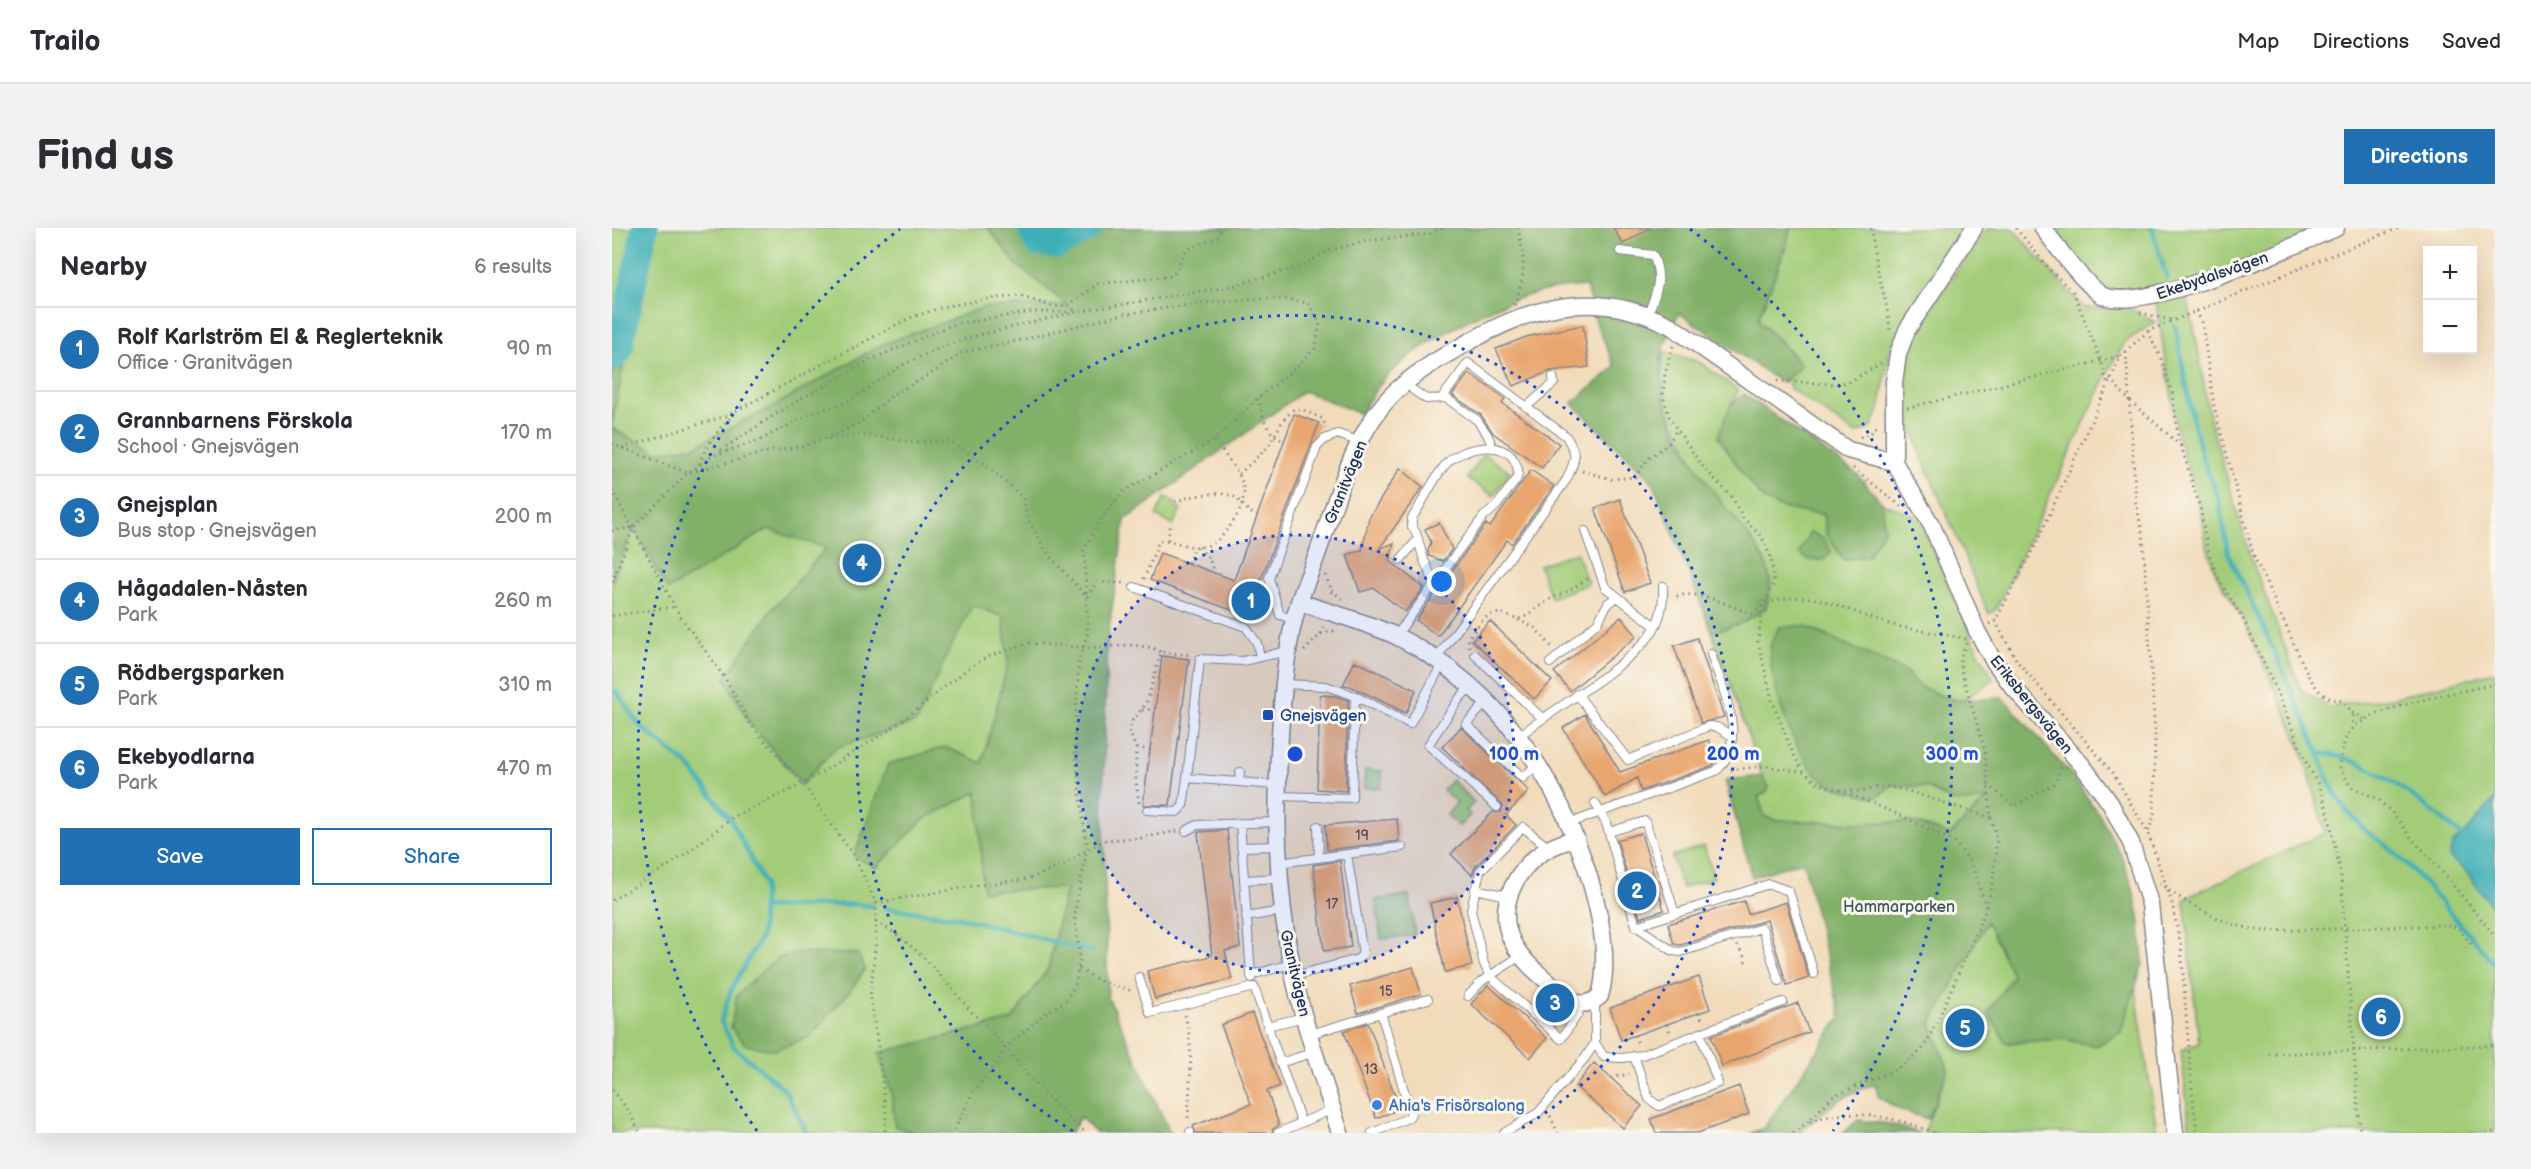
<!DOCTYPE html>
<meta charset="utf-8">
<style>
body{margin:0;font-family:"Balsamiq Sans",sans-serif;background:#f2f2f3;color:#2b2b33}
.controls{position:absolute;right:18px;top:18px;display:grid;overflow:hidden;border-radius:0px;box-shadow:0 6px 24px #0002}
.controls button{width:54px;height:54px;display:grid;place-items:center;padding:0;border:0;border-bottom:2px solid #e1e1e2;background:#fff;color:#2b2b33;font:30px sans-serif}
.you{position:absolute;left:830px;top:354px;width:21px;height:21px;margin:-15px;border:4px solid #fff;border-radius:50%;background:#1a73e8;box-shadow:0 0 0 9px #1a73e833}
.badge{display:grid;place-items:center;width:39px;height:39px;border-radius:50%;background:#1f6fb2;color:#fff;font-size:20px;font-weight:700}
.pin{position:absolute;translate:-50% -50%;border:3px solid #fff;box-shadow:0 2px 6px #0006}
.list{margin:0;padding:0;list-style:none}
h2{display:flex;justify-content:space-between;align-items:center;height:78px;margin:0;padding:0 24px;font-size:26px}
h2 small{font-size:20px;font-weight:400;color:#7c7c81}
.list li{display:grid;grid-template-columns:39px 1fr auto;gap:18px;align-items:center;box-sizing:border-box;height:84px;padding:0 24px;border-top:2px solid #e1e1e2}
.list b{display:block;font-size:22px;white-space:nowrap}
.list p{margin:0;font-size:20px;white-space:nowrap;color:#7c7c81}
.list em{font-size:20px;font-style:normal;color:#7c7c81}
.actions{display:flex;gap:12px;padding:18px 24px}
.actions a{flex:1;padding:14px 0;border:2px solid #1f6fb2;border-radius:0px;text-align:center;font-size:21px;color:#1f6fb2}
.actions .main{background:#1f6fb2;color:#fff}
.map{position:relative;flex:none;width:1883px;height:905px;overflow:hidden;border-radius:0px}
header{display:flex;align-items:center;gap:36px;box-sizing:border-box;height:84px;padding:0 30px;background:#fff;border-bottom:2px solid #e1e1e2}
header strong{font-size:28px}
nav{display:flex;gap:33px;margin-inline-start:auto;font-size:21px}
.intro{display:flex;align-items:center;justify-content:space-between;box-sizing:border-box;height:144px;padding:0 36px}
h1{margin:0;font-size:42px}
.button{padding:15px 27px;border-radius:0px;background:#1f6fb2;color:#fff;font-size:21px;font-weight:700}
main{display:flex;gap:36px;padding:0 36px}
aside{flex:1;background:#fff;border-radius:0px;box-shadow:0 6px 24px #0002}
.map>svg:first-child{display:block}
</style>
<header>
<strong>Trailo</strong>
<nav><a>Map</a><a>Directions</a><a>Saved</a></nav>
</header>
<div class="intro"><h1>Find us</h1><a class="button">Directions</a></div>
<main>
<aside>
<h2>Nearby<small>6 results</small></h2>
<ul class="list">
<li><span class="badge">1</span><div><b>Rolf Karlström El &amp; Reglerteknik</b><p>Office · Granitvägen</p></div><em>90 m</em></li>
<li><span class="badge">2</span><div><b>Grannbarnens Förskola</b><p>School · Gnejsvägen</p></div><em>170 m</em></li>
<li><span class="badge">3</span><div><b>Gnejsplan</b><p>Bus stop · Gnejsvägen</p></div><em>200 m</em></li>
<li><span class="badge">4</span><div><b>Hågadalen-Nåsten</b><p>Park</p></div><em>260 m</em></li>
<li><span class="badge">5</span><div><b>Rödbergsparken</b><p>Park</p></div><em>310 m</em></li>
<li><span class="badge">6</span><div><b>Ekebyodlarna</b><p>Park</p></div><em>470 m</em></li>
</ul>
<div class="actions"><a class="main">Save</a><a>Share</a></div>
</aside>
<div class="map">
<svg width="1883" height="905" viewBox="0 0 1883 905">
<rect width="100%" height="100%" fill="#fbf7ec"/>
<filter id="ink" filterUnits="userSpaceOnUse"><feTurbulence type="fractalNoise" baseFrequency=".0167" numOctaves="2"/><feDisplacementMap in="SourceGraphic" scale="12" xChannelSelector="R" yChannelSelector="G"/><feConvolveMatrix kernelMatrix="1 2 1 2 8 2 1 2 1" color-interpolation-filters="sRGB"/></filter>
<filter id="wash" filterUnits="userSpaceOnUse"><feTurbulence type="fractalNoise" baseFrequency=".008" numOctaves="4" result="noise"/><feDisplacementMap in="SourceGraphic" scale="24" xChannelSelector="R" yChannelSelector="G"/><feGaussianBlur stdDeviation="1.35" result="paint"/><feColorMatrix in="noise" values="0 0 0 0 0 0 0 0 0 0 0 0 0 0 0 0 0 1.4 0 .05"/><feComposite in="paint" operator="in"/></filter>
<g filter="url(#wash)">
<rect width="100%" height="100%" fill="#f1dbbb"/>
<path fill="#a2cc78" stroke="#5e7e6b" stroke-width="1.5" d="M0,0h845l-313,186 -65,299 19,196 -39,9 -11,51 -36,51 -133,33 13,42 3,32 20,6h-303z
M1178,0h172l-64,101 -8,22 -11,59 -8,18 -15,6 -66,-46 -2,-10 13,-13c-12,-17 -28,-29 -43,-45l29,-77z
M1376,0h24l72,80h45l26,14 -30,20 -14,24 -115,243 -7,5c-15,-34 -28,-68 -43,-101 -26,-62 -58,-115 -27,-183 16,-33 47,-71 69,-102z
M1431,0h293l-152,60 10,40 17,96 39,131 51,135 27,17 64,-9 103,-26v461h-305l-9,-83 18,-7 -15,-143 14,-8 127,-59 -20,-73 -13,-34 -48,-105 -28,-47 -10,-31 -5,-32 -23,-75 -23,-140 -53,-1z
M1051,123l36,11 40,29 -9,15 72,106 21,2 4,22 57,-6 -2,-27 36,14 60,134 16,28 -31,21h-10l-33,-13 -15,-16 -100,-45 -35,21 6,38 116,100 34,2 26,14 19,1 18,-5 -39,38 -39,-13 -57,1 -79,-3 -10,-3 -7,-20 10,-10 -6,-11 -50,-144 30,-9 -29,-131 -14,-20 -31,-62 -6,-28z
M872,226l26,18 -17,24 -26,-18z
M553,269l10,5 -1,4 7,3 -8,16 -17,-9z
M964,324l12,32 -37,14 -12,-33z
M753,542l17,1 -1,17h-17z
M840,552l22,22 -8,9 4,4 -11,11 -12,-11 10,-12 -14,-13z
M1092,618l10,32 -32,10 -10,-32z
M797,667l6,40 -34,4 -5,-39z
M1375,693l26,55 -25,36 18,31 56,-4 35,7 24,-14 14,-47 22,148h-233l24,-64 -17,-45z"/>
<path fill="#81b068" stroke="#4e7063" stroke-width="1.5" d="M376,0h43l6,15 20,3 32,-18h701l-3,15 -29,77c15,16 31,29 43,46l-19,17 -103,-70c-5,11 -13,25 -16,38 -14,57 38,126 71,167 15,19 34,39 36,63 1,8 -3,19 -4,27l-24,15 -30,9 -59,-150 -81,-79 43,-36 -20,-47 -9,-34c-12,1 -25,1 -37,4 -49,10 -127,50 -162,86 -10,11 -19,24 -26,38l-57,-23 -179,129 -18,122 -4,152 5,203 62,136h-74l-16,-16 -9,16h-156l-20,-6 -3,-32 -13,-42 133,-33 36,-51 18,-81 -83,3 -6,-99 -53,27 -48,49 -22,-12 34,-92 57,-17 37,16 26,-100 -5,-46 -30,-12 -27,52 -29,65 -82,26 -33,36 -52,-60 -25,-46 45,-66 56,-64 -58,-19 -100,61 -34,-63 -22,55v-154l44,24 37,-5 81,-41 107,-61 104,-38 82,-2 -51,-41z
M11,139l-11,58v-53z
M1132,166l113,80 25,29 2,27 -16,26 -24,4 -17,-24 -4,-22c-18,-2 -39,-3 -55,-12 -12,-7 -41,-52 -50,-66l12,-30z
M1198,304l14,7 7,13 -7,8h-15l-10,-7z
M1193,398l100,45 15,16 33,13 50,-2 69,78 26,37 22,40 12,32 7,30 4,48 -22,69 -24,14 -35,-7 -56,4 -18,-31 25,-36 -26,-54 -56,102 17,45 -20,50 -25,-8 -24,-13 -4,-14c-37,13 -47,23 -75,49h-49l13,-5 77,-111 -38,-156 -51,16 -27,-97 37,-4 7,11 -3,6 -8,4 7,20 10,3 79,3 57,-1 39,13 38,-37 -17,4 -19,-1 -26,-14 -34,-2 -16,13c-14,-4 -31,-6 -45,-13 -35,-17 -61,-99 -61,-136 0,-7 6,-15 9,-22z
M186,725l60,1 7,15 -14,21 -42,47 -35,13 -28,-5 -15,-17 6,-33 40,-37z
M1246,892l32,4 30,9h-77z"/>
<path fill="#3eafb6" stroke="#2c6f8a" stroke-width="1.5" d="M1883,570v113l-30,-41 -16,-13 4,-14 14,-12z"/>
<g fill="none" stroke-linecap="round" stroke-linejoin="round">
<path stroke="#3eafb6" stroke-width="4.5" d="M1540,0l15,50
M1563,98l18,94 10,39 16,41 9,53 34,71 57,129 10,30 17,27 20,21 21,15 24,22 84,96
M0,463l5,1 23,34 48,39 43,55 33,64 -3,53 -30,53 -10,31 13,26 51,43 22,43
M1707,525c47,2 108,52 143,83
M150,680l92,-4 18,2
M274,680l77,10 129,34"/>
<path stroke="#3eafb6" stroke-width="27" d="M419,0l6,15 20,3 32,-18
M0,130l7,-7 26,-123"/>
</g>
<g id="blocks">
<path fill="#e8a56d" d="M1001,0h37l-27,16z
M971,97l6,42 -38,4 -38,15 -17,-37 30,-12z
M857,145l36,26 -3,4 57,41 -17,24 -49,-35 -12,-18 -29,-20z
M682,186l25,9 -61,165 5,2 -10,28 -103,-38 10,-27 74,27z
M788,240l23,19 -44,62 15,-6 -4,18 34,27 -19,24 -31,-24 -14,4 -13,-37 15,-5 7,-32z
M919,242l23,16 -42,58 -5,-4 -69,96 -22,-16 70,-96 4,3z
M1008,271l30,84 -25,9 -30,-84z
M827,295l13,26 -9,12 -14,-5 -1,-5 3,-9 -6,-13z
M1009,389l16,19 -67,55 -16,-19z
M878,393l62,60 -18,18 -62,-59z
M1085,410l27,79 -23,6 -27,-77z
M550,428l27,3 -19,146h-27z
M743,433l61,29 -10,23 -56,-27 -7,-1z
M708,467l15,1 13,4 -2,91 -29,-2z
M973,486l35,58 89,-32 8,20 -5,6 -71,25 -4,-13 -32,19 -42,-69z
M849,499l68,64 -23,24 10,10 -41,42 -3,8 -21,-21 42,-42h8l2,-6 -61,-59z
M785,591l2,22 -72,9 -2,-25z
M615,602l13,117 -15,4 7,28 -77,20 -8,-28 65,-15 -14,-124z
M1029,605l23,77 -24,8 -23,-78z
M728,633l11,86 -27,4 -11,-86z
M845,669l15,69 -27,6 -15,-69z
M1132,673l4,13 38,-12 23,76 -22,7 -20,-65 -87,25 -6,-1 -6,-20z
M801,739l8,27 -63,19 -8,-27z
M1087,749l11,32 -89,31 -11,-32z
M876,757l59,53 -17,20 -59,-54z
M1186,775l11,29 -87,34 -11,-30z
M640,785l28,73 -13,5 12,34 -6,4 -1,4h-76l-3,-7 58,-22 -30,-79z
M756,795l32,86 -24,9 -32,-87z
M982,835l48,43 -19,22 -48,-42z
M1127,858l10,28 -51,19h-42l-5,-14z"/>
</g>
</g>
<g filter="url(#ink)">
<use href="#blocks" fill-opacity="0" stroke="#86858c" stroke-width="1.5"/>
<g fill="none" stroke-linecap="round" stroke-linejoin="round">
<g stroke="#86858c" stroke-width="10">
<path id="lane" d="M1008,23l33,4c10,24 4,36 -5,59
M801,162l13,9 20,-1 31,22 10,14 6,14
M914,179l28,-24 -1,-6
M973,303l20,56 50,39
M788,332l18,-21
M522,359l112,40 11,16 3,14
M683,392l-15,-5 -11,-37 48,-131 8,-8 13,-5 22,8
M784,408l88,-120c10,-6 15,-13 22,-23 3,-5 9,-10 11,-15 2,-5 1,-10 -1,-14 -10,-26 -54,-17 -69,-1 -14,15 -23,38 -35,55v9l4,6 8,27 11,24
M863,427l67,63
M824,431l131,-180c9,-21 11,-23 -1,-43l-98,-73 -26,35
M938,435l48,-41 10,-19 8,-5
M672,456l42,2 29,10
M858,459l-11,12 -31,46 69,62
M965,466l51,66 81,-34 8,1 15,9
M875,474l-21,22 57,54 15,-15
M906,509c39,-31 99,-63 130,-99 12,-15 16,-33 15,-52
M627,554l1,-10
M664,557l-89,-7 13,-119 43,2 45,-10
M664,568l76,2 3,-102 55,28 32,-60
M983,575l11,20 30,103 133,-42 20,7 25,83
M535,582l30,2 6,-6 4,-28
M628,595l11,152
M958,595l146,-52c34,-30 6,-82 -5,-117
M706,598l1,32
M574,603l11,-6 79,-3
M997,604l36,-11 30,92
M629,619l36,-1
M937,620l-26,-21 -43,44 -9,39 13,54 6,12 71,63 17,-25 2,-10
M666,635l124,-16
M632,652l35,-2
M863,661l33,7
M634,689l36,-6
M1024,698l37,25 7,1 82,-24 17,53
M682,748l64,-17 5,-5 -16,-100
M527,749l11,36 104,-26 47,135
M640,750l-1,-3 40,-11
M856,768l14,-15 40,-26
M655,798l37,-9
M698,806l118,-35
M983,815l9,14 18,1 20,-3 141,-53
M1022,828l15,43 10,7 59,-23 -18,-50
M668,835l35,-11
M578,904v1
M666,905l55,-24
M760,905l36,-15 3,-4 -30,-101
M892,905l34,-20 47,-55 10,-15v-42"/>
</g>
<g stroke="#86858c" stroke-width="19">
<path id="street" d="M1362,0l-67,102 -9,24 -4,28v80l38,64 45,105 16,29 20,27 69,78 28,38 21,40 19,61 25,229
M1431,0c15,20 37,51 57,66 36,24 195,-49 236,-66
M687,374c32,11 68,20 99,35 95,48 154,131 188,230 12,37 25,91 14,129 -10,9 -18,9 -30,5 -19,-18 -47,-36 -58,-60 -17,-35 5,-76 38,-93 8,-4 17,-7 26,-10
M728,905c-16,-53 -36,-106 -47,-161 -18,-86 -18,-165 -12,-253 3,-39 6,-79 18,-117 6,-19 15,-37 21,-56 17,-48 36,-118 75,-154 23,-22 52,-38 81,-54 65,-36 126,-47 195,-12l177,124 46,12"/>
</g>
<path stroke="#86858c" stroke-width="3" stroke-dasharray="1.5 4.5" stroke-linecap="butt" d="M1259,0c2,36 16,67 19,103
M1404,0l35,43 17,16
M1461,63l28,70 6,22
M456,77l30,-21 73,-8c9,-6 8,-19 16,-26 6,-4 24,-9 33,-15v-7
M902,77c12,-30 11,-46 4,-77
M1584,83l6,11 12,84 39,148 56,123 11,15 11,7 11,2 11,12 11,6
M1528,85l31,7
M1536,103l14,30 10,30 6,45 23,75 5,32 10,31 28,47 32,68 29,71 14,26 9,26 13,63 19,258
M1061,118l-8,27 -2,23 7,23 32,47 30,31 11,21 19,19 9,21 3,24 -11,23 -10,9c-24,-7 -53,-26 -79,-17
M1514,124l10,150 7,35 12,196 -1,83 -6,17
M1498,151l18,20 53,47
M1165,153l58,3 14,-2 33,-19
M646,170c4,18 8,36 26,43
M1295,180l214,-52
M1248,209l11,-4 7,-10
M216,211l32,-5 52,8 37,-1 36,23 38,34 4,20 21,36 39,43 10,-15 27,1
M0,216l76,29 74,-20 40,-7 36,-12 24,-13 32,-27 37,-20 32,-22 46,-9 115,-29 79,-11 59,-4h25l21,4 12,21 -5,24 -16,17 -41,33 -43,42 -91,51 -24,29 -16,30 4,83 -9,28 -5,83 13,105 -11,57 -1,14 5,38 -4,25 -10,17 -22,14 -39,35 -8,14 -24,29 -20,41
M10,220l104,-32 183,-98 34,-11 43,-8 34,-3 35,11 13,-2 8,7
M109,222l69,-45 82,-46 82,-35 78,-12h39
M87,236c9,-22 20,-37 38,-52
M1241,240l49,39
M970,243l29,8 24,-2 13,-18 21,-16 8,-14
M627,246l29,-27 15,-27 10,-10 8,-1 22,10 3,9
M0,262l68,126 45,62 25,46 53,60 51,72 22,47v37l-6,57 9,56 7,60 -1,20
M563,274c13,-6 49,-13 61,-4 8,7 11,14 21,18
M0,303l22,-4
M556,312l2,-17
M587,319c6,8 15,15 13,25
M576,335l7,-17
M713,347l7,15 -1,7
M532,351l15,-38c15,-2 27,7 41,6 14,-1 23,-11 30,-21 29,-40 7,-51 -15,-86
M0,354l22,-55 54,-54 26,-18 46,-15 57,-29 30,-9 57,-38 38,-17 29,-10 105,-25 157,-26 71,-21 24,-14 37,-10 64,-7 13,-6
M720,362l10,9
M0,388l59,-9 5,2
M906,392l17,8 17,19
M1383,393l22,40 96,112 35,60 24,70 9,43 11,146 5,41
M1377,396l6,-3 43,-81 83,-184 27,-25 250,-103
M709,406l16,-4
M1354,411c-29,-7 -59,-9 -87,-18 -42,-14 -70,-35 -116,-16l-5,36 14,59 21,54 11,18 15,12 24,7h20l19,-5 20,3 89,29
M857,419l-1,-9c16,-20 22,-33 49,-18l9,-4 27,-19 16,-6 21,-14
M692,423l17,-17 2,-8
M1883,456c-32,7 -121,23 -142,44 -10,10 -11,25 -14,39l12,20 27,12 17,17 16,22 23,24 61,74
M530,482l13,-1
M1740,501l1,-16
M525,520l13,2
M1119,542l33,-4 40,6
M1376,557l26,21 41,-23 7,-18
M1233,564l55,23 55,27 17,23 14,42
M527,575l-3,-23v-32l-7,-17 3,-10 14,-17 15,-52 30,3
M1548,655c11,12 55,35 71,41 11,3 22,5 33,7l183,-6 11,2 12,16 -4,5
M0,672l64,-39 59,-45 68,-32 91,-57 76,-60 20,-11 38,-13 60,5 47,-3 18,3 8,4
M264,675l97,-17 55,-7 33,-13 43,-26 37,-2 36,-7
M264,694c40,21 64,53 93,87 6,7 14,12 20,19 30,37 60,74 97,105
M1125,717l8,13 1,7
M467,741l23,13 31,9
M1087,784l3,9
M573,787c10,36 4,70 3,107
M1055,796l3,9
M1023,807l3,10
M1657,826l226,-9
M999,850l18,-4
M0,862l16,20 12,23
M938,888l8,17
M1198,894c37,-16 89,-4 125,11
M1181,905l15,-11 25,-26 62,-26 27,-20 15,-28 46,-105 9,-29 5,-49 -6,-21 -6,-67 -24,-81 -1,-11 6,-16
M1874,905l9,-1"/>
<use href="#lane" stroke="#fff" stroke-width="8"/>
<use href="#street" stroke="#fff" stroke-width="16"/>
</g>
</g>
<circle cx="683" cy="526" r="219" fill="#1d4ed8" fill-opacity=".12"/>
<g fill="none" stroke="#1d4ed8" stroke-width="3" stroke-dasharray="3 6">
<circle cx="683" cy="526" r="219"/>
<path d="M461 903A438 438 0 1 1 905 903"/>
<path d="M145 903A657 657 0 0 1 288 1M1078 1A657 657 0 0 1 1221 903"/>
</g>
<rect fill="#1a4fb4" stroke="#fbf7ec" stroke-width="2" x="650" y="481" width="12" height="12" rx="3"/>
<circle fill="#3f7fe0" stroke="#fbf7ec" stroke-width="2" cx="765" cy="877" r="6"/>
<g text-anchor="middle" stroke-width="6" stroke-linejoin="round" paint-order="stroke">
<g font-size="14" fill="#4e4c62">
<text x="750" y="612">19</text>
<text x="720" y="681">17</text>
<text x="774" y="768">15</text>
<text x="759" y="846">13</text>
</g>
<g font-size="16" fill="#1b2f5e" stroke="#fbf7ec">
<text transform="translate(1600 47) rotate(-19)" y="6">Ekebydalsvägen</text>
<text transform="translate(733 254) rotate(-68)" y="6">Granitvägen</text>
<text transform="translate(1420 476) rotate(51)" y="6">Eriksbergsvägen</text>
<text transform="translate(684 745) rotate(77)" y="6">Granitvägen</text>
</g>
<g font-size="16" fill="#164399" stroke="#fbf7ec" text-anchor="start">
<text x="668" y="493">Gnejsvägen</text>
</g>
<g font-size="16" fill="#3d5664" stroke="#fbf7ec">
<text x="1287" y="684">Hammarparken</text>
</g>
<g font-size="16" fill="#366cbe" stroke="#fbf7ec" text-anchor="start">
<text x="777" y="883">Ahia's Frisörsalong</text>
</g>
</g>
<circle cx="683" cy="526" r="9" fill="#1d4ed8" stroke="#fbf7ec" stroke-width="3"/>
<g font-size="18" text-anchor="middle" font-weight="bold" fill="#1d4ed8" stroke="#fbf7ec" stroke-width="6" stroke-linejoin="round" paint-order="stroke">
<text x="902" y="532">100 m</text>
<text x="1121" y="532">200 m</text>
<text x="1340" y="532">300 m</text>
</g>
</svg>
<div class="controls">
<button>+</button>
<button>−</button>
</div>
<div class="you"></div>
<div class="pin badge" style="left:639px;top:373px">1</div>
<div class="pin badge" style="left:1025px;top:663px">2</div>
<div class="pin badge" style="left:943px;top:775px">3</div>
<div class="pin badge" style="left:250px;top:335px">4</div>
<div class="pin badge" style="left:1353px;top:800px">5</div>
<div class="pin badge" style="left:1769px;top:789px">6</div>
</div>
</main>
